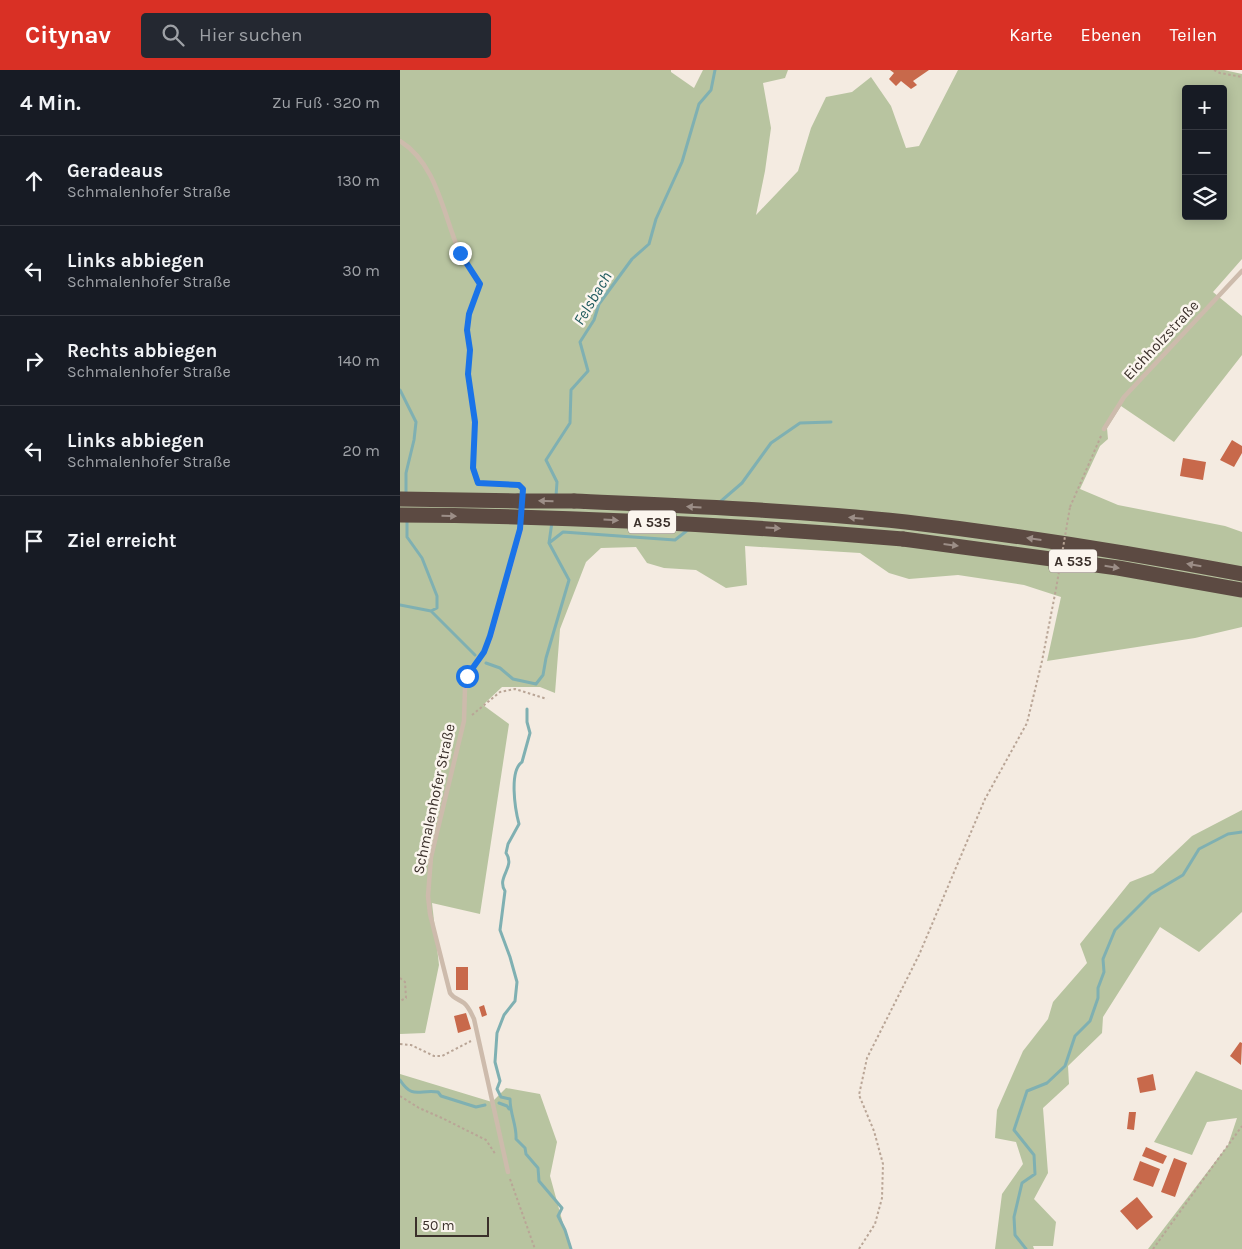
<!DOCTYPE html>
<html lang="de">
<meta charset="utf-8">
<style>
body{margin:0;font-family:Karla,sans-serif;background:#242831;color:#f1f3f6}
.controls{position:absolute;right:15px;top:15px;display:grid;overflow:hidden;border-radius:5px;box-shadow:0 2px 12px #0003}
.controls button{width:45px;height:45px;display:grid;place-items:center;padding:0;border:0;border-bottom:1px solid #363941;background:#171b24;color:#f1f3f6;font:25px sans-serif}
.scale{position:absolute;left:15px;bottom:12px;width:74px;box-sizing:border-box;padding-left:5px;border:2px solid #3b302b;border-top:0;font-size:14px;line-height:18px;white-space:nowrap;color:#3b302b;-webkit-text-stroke:4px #fbf5ee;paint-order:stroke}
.stop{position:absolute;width:15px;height:15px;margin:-11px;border:4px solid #1a73e8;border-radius:50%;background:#fff}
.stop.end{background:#1a73e8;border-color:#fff;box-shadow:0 1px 5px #0008}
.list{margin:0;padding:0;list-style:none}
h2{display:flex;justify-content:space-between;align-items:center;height:65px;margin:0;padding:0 20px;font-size:21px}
h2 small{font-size:16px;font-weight:400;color:#9ea1a6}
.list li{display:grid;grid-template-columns:32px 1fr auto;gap:15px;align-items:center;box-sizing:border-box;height:90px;padding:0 20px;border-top:1px solid #363941}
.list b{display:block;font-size:19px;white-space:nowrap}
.list p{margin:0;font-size:16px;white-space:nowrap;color:#9ea1a6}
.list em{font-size:16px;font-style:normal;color:#9ea1a6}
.icon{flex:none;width:28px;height:28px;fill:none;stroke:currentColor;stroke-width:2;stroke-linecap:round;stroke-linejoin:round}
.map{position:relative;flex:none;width:842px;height:1179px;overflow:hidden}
header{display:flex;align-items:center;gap:30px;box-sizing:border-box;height:70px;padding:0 25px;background:#d93025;color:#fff}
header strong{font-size:24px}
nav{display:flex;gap:28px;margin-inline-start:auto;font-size:18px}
.search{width:350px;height:45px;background:#242831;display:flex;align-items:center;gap:12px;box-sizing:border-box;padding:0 18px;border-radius:5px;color:#9ea1a6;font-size:19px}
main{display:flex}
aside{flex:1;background:#171b24}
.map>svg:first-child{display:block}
</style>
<header>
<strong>Citynav</strong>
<div class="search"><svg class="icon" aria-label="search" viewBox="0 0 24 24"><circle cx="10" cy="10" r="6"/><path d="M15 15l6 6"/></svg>Hier suchen</div>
<nav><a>Karte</a><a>Ebenen</a><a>Teilen</a></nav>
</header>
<main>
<aside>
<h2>4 Min.<small>Zu Fuß · 320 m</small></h2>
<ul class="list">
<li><svg class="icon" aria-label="ahead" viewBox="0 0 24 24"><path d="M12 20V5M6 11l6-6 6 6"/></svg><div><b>Geradeaus</b><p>Schmalenhofer Straße</p></div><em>130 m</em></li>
<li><svg class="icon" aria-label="left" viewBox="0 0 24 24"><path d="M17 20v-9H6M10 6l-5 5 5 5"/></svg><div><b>Links abbiegen</b><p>Schmalenhofer Straße</p></div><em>30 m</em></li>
<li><svg class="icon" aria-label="right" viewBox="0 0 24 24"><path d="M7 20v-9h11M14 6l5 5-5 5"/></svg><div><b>Rechts abbiegen</b><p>Schmalenhofer Straße</p></div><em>140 m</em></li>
<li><svg class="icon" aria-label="left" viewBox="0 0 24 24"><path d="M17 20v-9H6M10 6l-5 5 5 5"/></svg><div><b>Links abbiegen</b><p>Schmalenhofer Straße</p></div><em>20 m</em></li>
<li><svg class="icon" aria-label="arrive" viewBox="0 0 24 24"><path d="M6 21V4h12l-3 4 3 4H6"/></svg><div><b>Ziel erreicht</b></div></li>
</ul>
</aside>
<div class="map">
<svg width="842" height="1179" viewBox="0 0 842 1179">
<rect width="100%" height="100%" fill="#f4ebe1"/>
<path fill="#b8c4a0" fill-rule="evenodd" d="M0,0h271v2l23,16 9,-18h85l-3,8 -22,5 8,45 -6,43 -9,44 42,-44 13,-43 15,-31 26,-5 19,-15 20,29 15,42 13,-2 39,-76h266l18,4v185l-29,33 29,24v39l-68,87 -53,-36 -14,22 1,11 -8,7 -20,43 38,16 107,21 17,6v95l-47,11 -148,23 14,-64 -37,-12 -66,-10 -49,4 -20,-6 -29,-20 -115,-7 2,39 -21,3 -30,-18 -32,-2 -17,-5 -11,-16 -35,1 -15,14 -26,67 -5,64 -15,-6h-38l-19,18 26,19 -29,190 -48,-11 7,62 -14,68 -25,1zM786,19h37v127h-37z
M842,740v102l-43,40 -39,-25 -57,90 -1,16 -34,33 1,18 -26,24 5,65 -14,26 22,23 -3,24h-20l1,3h-39l7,-55 21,-30 -7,-22 -21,-4 2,-28 26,-59 25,-32 5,-17 34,-39 -7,-19 50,-62 23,-9 39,-37z
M796,1001l46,19v159h-94l80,-104 9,-27 -30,4 -15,33 -38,-13z
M0,1004l92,28 14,-14 34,6 17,48 -7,34 20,73h-170z"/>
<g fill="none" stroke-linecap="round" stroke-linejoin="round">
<path stroke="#7fb0b2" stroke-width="3" d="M0,320l16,32 -2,18 -8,33v21
M156,426l1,-14 -11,-22 24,-37 1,-33 17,-19 -8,-29 14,-22 5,-16 33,-45 17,-15 7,-25 26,-57 17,-58 12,-14 4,-20
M320,432l22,-19 29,-40 29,-20 31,-1
M7,451v16l15,21 15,38v12l-6,3
M149,473l14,-11 112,8 14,-11
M0,535l31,6 44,44
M86,593l14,5 13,11 23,5 7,-9 3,-17 23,-78 -20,-37 3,-21
M127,639v13l3,11 -8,29c-13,9 -7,47 -3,62l-11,20 -2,9c10,14 -10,24 -1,38l-5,39 10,27 7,25 -2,19 -11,14 -7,18 -2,29 5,19 -3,8 4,8 9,2c0,15 7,27 6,40l9,9 1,6 12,14 1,13 23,27 -4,8 7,14 6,19
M0,1010c13,20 19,9 38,12l3,4 35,11 9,-2
M99,1033l8,3 2,3
M626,1179l-11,-14 -1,-18 8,-34 13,-9 -1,-19 -20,-25 13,-39 20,-8 18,-17 10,-30 15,-15 8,-23v-10l6,-16 -1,-13 12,-29 36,-36 32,-19 16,-26 29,-15 14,-2"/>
</g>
<path fill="#c8694b" d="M490,0h39l-16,11 4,4 -6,4 -10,-8 -5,5 -7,-7 5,-6z
M832,370l10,6v7l-8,14 -14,-7z
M783,388l23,4 -3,18 -23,-4z
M56,897h12v23h-12z
M84,935l3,10 -5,2 -3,-10z
M66,943l5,16 -13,4 -4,-17z
M840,972l2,1 -1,22 -11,-9z
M753,1004l3,16 -16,3 -3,-15z
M729,1042h7l-2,18 -7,-1z
M746,1077l21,9 -4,8 -21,-8z
M774,1088l13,5 -12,34 -14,-5z
M740,1091l20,8 -7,18 -20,-7z
M737,1127l16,20 -16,13 -17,-19z"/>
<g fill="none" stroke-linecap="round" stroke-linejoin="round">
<path stroke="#b9a596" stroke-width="2" stroke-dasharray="2.5 2.5" stroke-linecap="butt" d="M814,0l6,3 22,4
M670,437l31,-71
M72,645l28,-23 15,-3 32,10
M0,908l5,4 1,16 -6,3
M0,974l11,1 23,11h8l29,-15
M0,1026l19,12 23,10 44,22 10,15
M110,1109l25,70
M459,1179l16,-25 7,-26 1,-34 -9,-33 -15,-36 8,-37 52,-103 66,-156 42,-76 15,-62 14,-72
M753,1179l89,-123"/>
<path stroke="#cdbbac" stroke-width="4.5" d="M0,71c37,23 43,73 59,110 5,12 15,22 21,33l-11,30 -2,16 3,20 -2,24 7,48 -2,46 5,15 41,2 4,4 -2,40 -30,107 -7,16 -17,24 -2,12 -1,33 -33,136 -3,39 2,18 20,79c4,6 9,6 14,10 5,4 7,10 10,16l34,153
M704,359l20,-32 118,-126"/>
<path stroke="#5c4a42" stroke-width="15" d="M0,429l118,2
M174,431c110,5 222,9 332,21 112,13 225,31 336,52
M503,469l215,29 124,22"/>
<path stroke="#b9a596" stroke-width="2" stroke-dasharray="2.5 2.5" stroke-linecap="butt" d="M656,519l14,-82"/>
<path stroke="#5c4a42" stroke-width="15" d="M118,431h56
M0,445c168,1 335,10 503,24"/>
</g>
<defs><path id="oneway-solid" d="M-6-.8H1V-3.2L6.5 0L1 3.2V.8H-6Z" transform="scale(1.25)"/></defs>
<g fill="#9c8e87">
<use href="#oneway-solid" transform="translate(146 431) rotate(-179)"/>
<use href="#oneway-solid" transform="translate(294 437) rotate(-177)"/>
<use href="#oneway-solid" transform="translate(49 446) rotate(1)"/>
<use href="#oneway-solid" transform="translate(456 448) rotate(-175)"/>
<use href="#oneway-solid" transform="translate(211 450) rotate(3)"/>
<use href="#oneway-solid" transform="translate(373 458) rotate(4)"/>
<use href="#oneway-solid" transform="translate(634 469) rotate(-172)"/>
<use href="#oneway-solid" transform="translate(551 475) rotate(7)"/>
<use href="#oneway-solid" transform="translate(794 495) rotate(-170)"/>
<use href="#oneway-solid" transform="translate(712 497) rotate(9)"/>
</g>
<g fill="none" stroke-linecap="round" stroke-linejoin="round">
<path stroke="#1a73e8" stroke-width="6" d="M60,183l20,31 -11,30 -2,16 3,20 -2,24 7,48 -2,46 5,15 41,2 4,4 -3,40 -30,107 -6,16 -17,24"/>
</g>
<g text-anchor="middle" stroke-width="5" stroke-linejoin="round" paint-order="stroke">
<g fill="#fbf5ee" stroke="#756b66" stroke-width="1">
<rect x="228" y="440.5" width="48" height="23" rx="4"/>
<rect x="649" y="479.5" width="48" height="23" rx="4"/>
</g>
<g font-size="14" font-weight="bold" fill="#3b302b">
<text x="252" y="457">A 535</text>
<text x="673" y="496">A 535</text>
</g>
<g font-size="15" fill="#3b302b" stroke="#fbf5ee">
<text transform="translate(761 270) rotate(-47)" y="5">Eichholzstraße</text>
<text transform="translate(34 729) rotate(-78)" y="5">Schmalenhofer Straße</text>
</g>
<g font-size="16" font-style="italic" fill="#1f5a5e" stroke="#fbf5ee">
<text transform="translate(192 228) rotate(-59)" y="6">Felsbach</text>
</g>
</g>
</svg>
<div class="controls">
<button>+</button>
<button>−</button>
<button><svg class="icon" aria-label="layers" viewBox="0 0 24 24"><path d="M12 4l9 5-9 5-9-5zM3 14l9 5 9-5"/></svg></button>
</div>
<div class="scale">50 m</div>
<div class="stop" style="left:67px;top:606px"></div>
<div class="stop end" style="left:60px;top:183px"></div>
</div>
</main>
